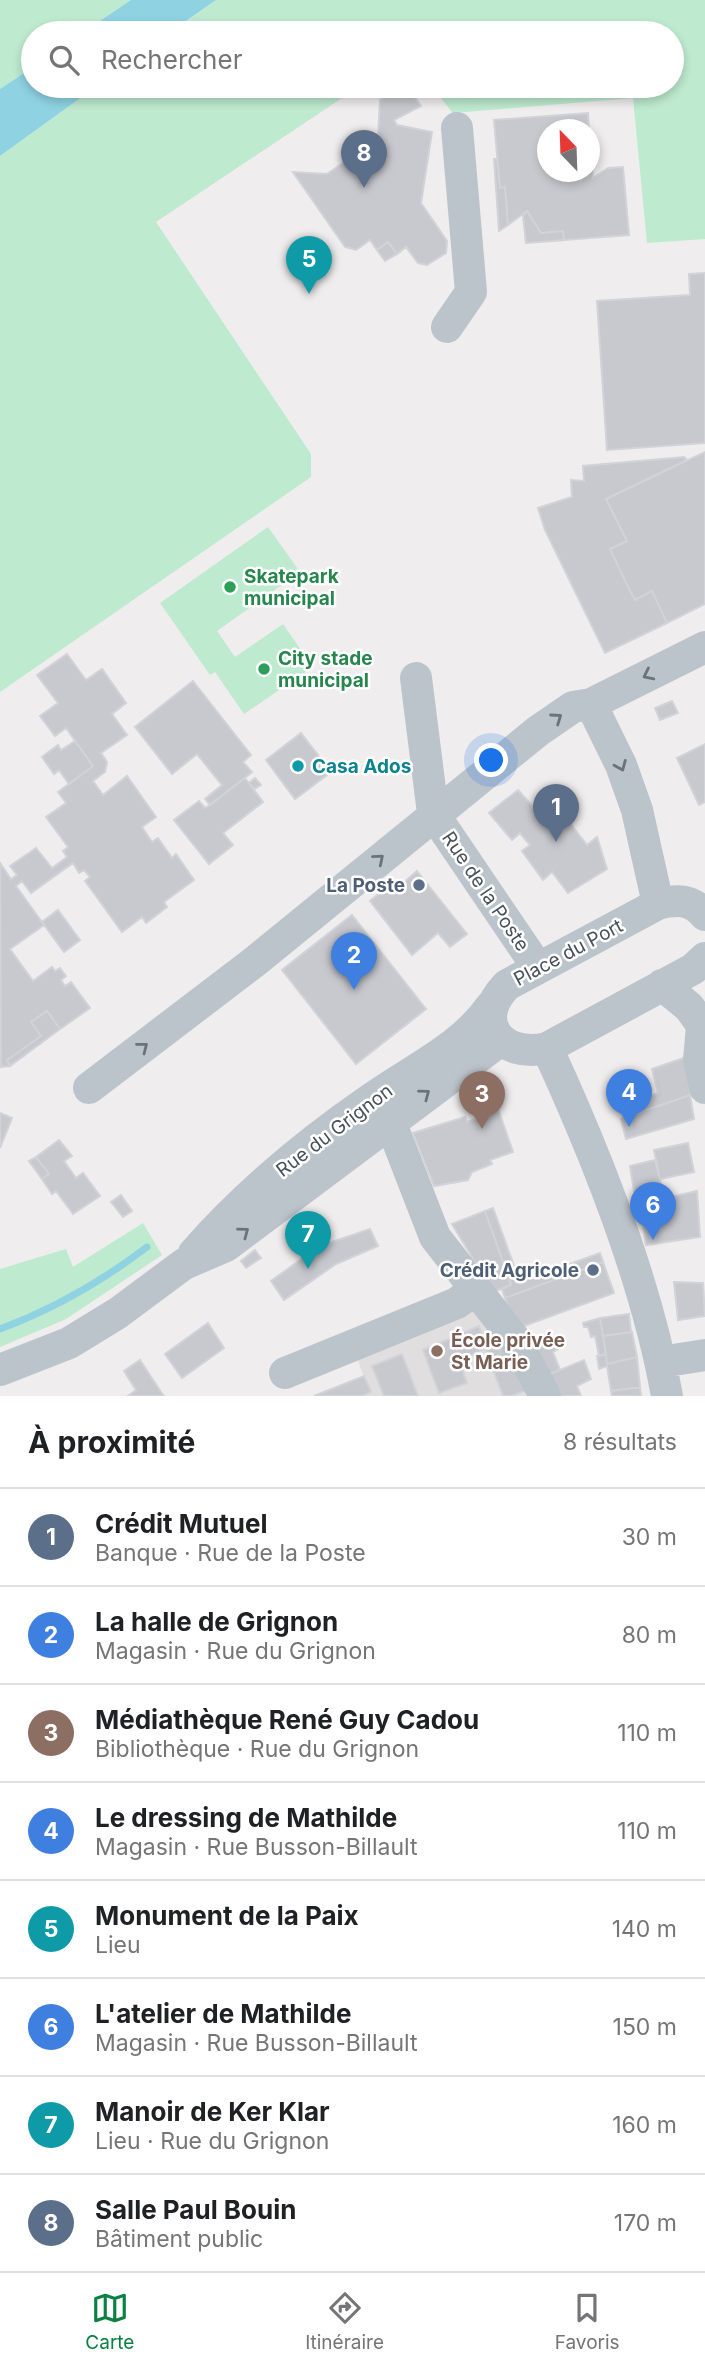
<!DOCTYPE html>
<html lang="fr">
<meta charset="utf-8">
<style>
body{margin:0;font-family:Inter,sans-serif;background:#f2f2f2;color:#202124}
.compass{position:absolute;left:537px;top:119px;width:63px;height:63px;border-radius:50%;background:#fff;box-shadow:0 4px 10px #0003;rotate:337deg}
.you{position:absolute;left:492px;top:761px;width:24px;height:24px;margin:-18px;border:5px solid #fff;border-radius:50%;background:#1a73e8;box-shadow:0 0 0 10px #1a73e833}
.badge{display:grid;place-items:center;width:46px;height:46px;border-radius:50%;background:#0b8043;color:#fff;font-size:23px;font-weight:700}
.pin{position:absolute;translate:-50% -58px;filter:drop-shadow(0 2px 4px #0008)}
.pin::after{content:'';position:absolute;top:37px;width:24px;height:21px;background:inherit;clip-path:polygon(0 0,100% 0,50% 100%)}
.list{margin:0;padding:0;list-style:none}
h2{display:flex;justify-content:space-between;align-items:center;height:91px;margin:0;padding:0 28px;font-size:30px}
h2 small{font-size:23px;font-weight:400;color:#757577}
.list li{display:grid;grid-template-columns:46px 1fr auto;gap:21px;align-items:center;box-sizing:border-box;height:98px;padding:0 28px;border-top:2px solid #e0e0e0}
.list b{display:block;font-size:26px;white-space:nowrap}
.list p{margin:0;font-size:23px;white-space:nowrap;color:#757577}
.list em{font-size:23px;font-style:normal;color:#757577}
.icon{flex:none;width:38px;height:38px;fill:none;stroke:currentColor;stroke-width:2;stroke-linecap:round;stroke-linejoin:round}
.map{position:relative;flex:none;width:705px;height:1396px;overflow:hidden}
.search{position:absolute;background:#fff;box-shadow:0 4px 10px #0003;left:21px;right:21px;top:21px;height:77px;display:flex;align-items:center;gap:18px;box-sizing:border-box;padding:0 24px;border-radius:38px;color:#757577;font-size:26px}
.sheet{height:875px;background:#fff}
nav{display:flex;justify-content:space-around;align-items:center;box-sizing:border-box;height:98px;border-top:2px solid #e0e0e0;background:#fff;font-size:19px;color:#757577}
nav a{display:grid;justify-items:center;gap:4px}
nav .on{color:#0b8043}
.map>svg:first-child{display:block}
</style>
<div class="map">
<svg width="705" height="1396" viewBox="0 0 705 1396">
<rect width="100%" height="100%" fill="#efeded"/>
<path fill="#e0dede" d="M478,1305l52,91h-216l50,-19 -8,-22z"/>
<path fill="#beeacf" d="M0,0h131l-49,33h-49v34l-33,22z
M216,0h489v239l-58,4 -14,-145 -180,15 -22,-27h241v-53h-502z
M97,86h263l-204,136 155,232v23l-311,215v-536z
M268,527l32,45 -83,59 18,26 48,-33 30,43 -69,47 -29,-42 -5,3 -50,-72z
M143,1223l19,32 -96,64 -66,28v-78l66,-20 7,18z"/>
<path fill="#8fd3e3" d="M131,0h85l-47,33h-87z
M33,67v19h64l-97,70v-67z"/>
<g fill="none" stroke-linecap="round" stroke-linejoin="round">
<path stroke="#8fd3e3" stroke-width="7" d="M0,1329c54,-20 101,-47 147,-82"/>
</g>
<path fill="#c7c9cf" stroke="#d1d3d8" stroke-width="2" d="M383,86h24l14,20 -27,14 3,5 35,7 -11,71 26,38 -1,12 -19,12 -9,-2 -12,-16 -9,7 -9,-12 -11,8 -7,-10 -14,10 -11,-3 -52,-75 34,2 51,-36 2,-38 8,-6z
M588,113l1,17h-41v42h42v-42l3,48 15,-10 15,-1 6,68 -65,5 -1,-9 -22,2 -14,-22 -19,14 -3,-38 -5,1 -6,-68z
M494,159h3l3,29 5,-1 3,38 -9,6z
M527,211l14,22 22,-2 1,9 -38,3 -3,-28z
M388,242l9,12 -12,7 -8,-11z
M705,273v170l-98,7 -10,-149 93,-6 -1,-21z
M705,452v152l-38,19 -15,-32 -17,9 -6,-11 -19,-40 17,-8 -21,-42z
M684,457l3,3 -81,39 21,42 -17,8 19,40 6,11 17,-9 15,32 -62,30 -60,-123 -7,-22 34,-11 -1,-17 13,1 -1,-15z
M67,654l19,26 16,-11 24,34 -14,11 15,21 -26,18 6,9 -2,10 -12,9 10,14 24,-19 29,41 -14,10 10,15 6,-4 14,20 4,-4 18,26 -30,22 3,5 -21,16 -4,-6 -20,15 -37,-51 5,-4 -6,-7 -5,3 -6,-10 -42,30 -9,-12 -6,5 28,39 -34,24 23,32 19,-14 3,4 5,-3 6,8 -5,4 4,6 6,-4 19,26 -30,21 -13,-18 -16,11 10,14 -34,24 3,6 -9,1 -1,-204 11,16 6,-4 -7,-9 26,-18 16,20 15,-11 -4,-6 5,-4 -22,-30 20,-14 -8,-11 35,-26 -27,-38 -11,8 -15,-20 18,-13 -21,-28z
M193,681l58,74 -8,7 9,10 -42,33 -5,-6 17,-14 -25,-31 -25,20 -37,-47z
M672,701l6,12 -18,7 -5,-12z
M301,733l30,39 -36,27 -29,-39z
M75,741l18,25 -24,18 -10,-14 -5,4 -12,-17 16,-12 3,5z
M705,744v58l-6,3 -22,-47z
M245,778l18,24 -40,31 10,12 -24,19 -35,-44 25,-19 6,7 5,-3z
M255,778l6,7 -7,4 -5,-6z
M518,790l25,28 6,-4 8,9 9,-5 21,27 10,-8 10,32 -39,24 -16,-21 -9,8 -21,-29 8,-6 -10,-12 -8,7 -23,-27z
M417,871l50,63 -17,13 -12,-14 -26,22 -42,-54 25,-20 5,5z
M58,910l22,30 -16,12 -22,-30z
M352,915l74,94 -70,55 -74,-94z
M47,1011l13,18 -50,37 -3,-6 34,-24 -10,-14z
M686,1057l4,38 -44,15 -4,-11 16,-6 -6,-24z
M635,1080l11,30 -20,7 -11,-30z
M690,1095l4,24 -68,20 -5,-20z
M495,1100l18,52 -23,8 2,4 -20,8 -4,8 -34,6 -21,-53 52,-16 2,5 9,-3 -4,-11z
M0,1113l12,5 -12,30z
M59,1140l13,16 -8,5 12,17 7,-5 17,23 -27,18 -17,-23 -4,3 -10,-15 7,-5 -13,-17z
M688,1143l6,29 -34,7 -6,-29z
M36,1157l13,17 -7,5 -13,-18z
M655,1160l6,24 -27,7 -4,-25z
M697,1191l3,46 -54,8 -6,-41z
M121,1195l11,16 -9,6 -12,-15z
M493,1208l27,74 80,-29 3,9 -98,36 -3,-9 9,-4 -26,-74z
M485,1211l26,74 -18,7 -41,-68z
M370,1229l8,17 -42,18 -52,36 -13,-19 40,-29 -7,-11 1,-5 11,-2 7,11z
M255,1250l6,8 -15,10 -5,-7z
M603,1262l11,31 -98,36 -11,-31z
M674,1282l29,1 2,33 -27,4z
M629,1314l2,18 -28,4 -3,-18z
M600,1318l6,36 -7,2 -4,-20 -4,1 -3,-10h-4l-1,-4z
M208,1323l16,25 -42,30 -17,-24z
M479,1326l3,9 12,-5 8,11 -43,20 8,22 -28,10 -16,-43z
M632,1332l5,25 -30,7 -4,-28z
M550,1333l8,16 -5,3 7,18 -17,7 -17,-32z
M502,1341l25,49 -15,6h-9l-17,-45z
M402,1354l16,42h-34l-12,-30z
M606,1354l1,10 30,-7 3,30 -29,4 -4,-25 -8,3 -2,-13z
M140,1360l21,32 3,4h-36l8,-6 -12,-19z
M584,1360l7,19 -14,7 4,10h-31l-7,-19z
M364,1376l7,16 -9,4h-48z
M640,1387l1,9h-29l-1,-5z"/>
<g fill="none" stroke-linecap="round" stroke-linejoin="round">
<path stroke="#bcc4cb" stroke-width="32" d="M447,327l24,-35 -14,-164
M416,678l17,135 105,155
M591,704l30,61 16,45 21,94
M705,915c-14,-16 -27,-16 -47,-11l-151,81c-36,36 -6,74 40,63l146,-79 12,-11
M662,985l27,22 16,22
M702,1026l-3,34 6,28
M547,1048c48,104 100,235 120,348
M89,1088l164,-125 285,-232 35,-24 18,-3 114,-57
M390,1121l45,116 81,104 29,55
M194,1253c51,-58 113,-110 177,-154 42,-30 91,-51 121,-94
M661,1362l44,-7
M0,1370l69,-27 49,-30 66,-49 42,-18 275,-206
M285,1373l172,-70 17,-13"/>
</g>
<defs><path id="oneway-chevron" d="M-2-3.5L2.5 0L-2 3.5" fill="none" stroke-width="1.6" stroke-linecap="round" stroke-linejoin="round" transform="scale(1.75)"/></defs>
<g stroke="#6a737b">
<use href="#oneway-chevron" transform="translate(648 675) rotate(154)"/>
<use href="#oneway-chevron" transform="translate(557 718) rotate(-35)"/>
<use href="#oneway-chevron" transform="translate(621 766) rotate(67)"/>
<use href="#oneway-chevron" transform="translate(379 859) rotate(-40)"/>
<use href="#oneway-chevron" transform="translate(143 1047) rotate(-38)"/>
<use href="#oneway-chevron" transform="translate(425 1094) rotate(-37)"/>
<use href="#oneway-chevron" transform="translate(244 1232) rotate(-37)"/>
</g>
<g fill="#2e9e5b" stroke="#fff" stroke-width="2.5">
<circle cx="230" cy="587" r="7"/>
<circle cx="264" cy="669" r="7"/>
</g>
<circle fill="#0f9aa8" stroke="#fff" stroke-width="2.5" cx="298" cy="766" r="7"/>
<g fill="#5c6f8a" stroke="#fff" stroke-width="2.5">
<circle cx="419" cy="885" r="7"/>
<circle cx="593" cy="1270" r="7"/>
</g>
<circle fill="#8d6e63" stroke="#fff" stroke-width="2.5" cx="437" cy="1351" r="7"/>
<g text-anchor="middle" stroke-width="5" stroke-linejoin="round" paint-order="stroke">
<g font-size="19" font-weight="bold" fill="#27864d" stroke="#fff" text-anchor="start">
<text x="244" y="583">Skatepark<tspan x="244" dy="22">municipal</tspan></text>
<text x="278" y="665">City stade<tspan x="278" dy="22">municipal</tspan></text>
</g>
<g font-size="19" font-weight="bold" fill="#0d838f" stroke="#fff" text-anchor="start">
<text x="312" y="773">Casa Ados</text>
</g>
<g font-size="19" font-weight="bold" fill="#4e5e75" stroke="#fff" text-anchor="end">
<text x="405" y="892">La Poste</text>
<text x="579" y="1277">Crédit Agricole</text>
</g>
<g font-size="19" fill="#475059" stroke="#fff">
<text transform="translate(486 891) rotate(56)" y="7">Rue de la Poste</text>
<text transform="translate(568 952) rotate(-28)" y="7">Place du Port</text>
<text transform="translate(334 1130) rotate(-37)" y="7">Rue du Grignon</text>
</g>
<g font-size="19" font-weight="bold" fill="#785e54" stroke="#fff" text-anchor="start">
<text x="451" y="1347">École privée<tspan x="451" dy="22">St Marie</tspan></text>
</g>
</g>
</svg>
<svg class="compass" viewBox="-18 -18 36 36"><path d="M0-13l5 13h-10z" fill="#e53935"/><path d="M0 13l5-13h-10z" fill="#757577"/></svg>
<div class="you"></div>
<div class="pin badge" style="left:556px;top:842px;background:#5c6f8a">1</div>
<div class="pin badge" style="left:354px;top:990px;background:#3f7fe0">2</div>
<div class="pin badge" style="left:482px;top:1129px;background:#8d6e63">3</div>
<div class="pin badge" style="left:629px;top:1127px;background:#3f7fe0">4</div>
<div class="pin badge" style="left:309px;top:294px;background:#0f9aa8">5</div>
<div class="pin badge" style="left:653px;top:1240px;background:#3f7fe0">6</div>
<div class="pin badge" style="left:308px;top:1269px;background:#0f9aa8">7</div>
<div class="pin badge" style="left:364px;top:188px;background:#5c6f8a">8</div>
<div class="search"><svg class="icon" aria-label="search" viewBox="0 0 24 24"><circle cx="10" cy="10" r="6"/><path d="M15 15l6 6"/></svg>Rechercher</div>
</div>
<section class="sheet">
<h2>À proximité<small>8 résultats</small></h2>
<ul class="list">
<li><span class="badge" style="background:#5c6f8a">1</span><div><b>Crédit Mutuel</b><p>Banque · Rue de la Poste</p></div><em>30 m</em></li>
<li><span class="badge" style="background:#3f7fe0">2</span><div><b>La halle de Grignon</b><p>Magasin · Rue du Grignon</p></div><em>80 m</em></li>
<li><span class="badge" style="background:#8d6e63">3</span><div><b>Médiathèque René Guy Cadou</b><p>Bibliothèque · Rue du Grignon</p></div><em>110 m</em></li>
<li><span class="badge" style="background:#3f7fe0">4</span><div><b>Le dressing de Mathilde</b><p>Magasin · Rue Busson-Billault</p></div><em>110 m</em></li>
<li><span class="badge" style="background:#0f9aa8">5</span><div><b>Monument de la Paix</b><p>Lieu</p></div><em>140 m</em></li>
<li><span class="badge" style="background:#3f7fe0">6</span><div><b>L'atelier de Mathilde</b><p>Magasin · Rue Busson-Billault</p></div><em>150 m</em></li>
<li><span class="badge" style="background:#0f9aa8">7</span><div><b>Manoir de Ker Klar</b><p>Lieu · Rue du Grignon</p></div><em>160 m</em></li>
<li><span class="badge" style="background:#5c6f8a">8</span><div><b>Salle Paul Bouin</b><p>Bâtiment public</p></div><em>170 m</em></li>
</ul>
</section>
<nav>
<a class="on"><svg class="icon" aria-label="map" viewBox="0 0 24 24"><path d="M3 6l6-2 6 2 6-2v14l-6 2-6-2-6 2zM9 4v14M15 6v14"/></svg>Carte</a>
<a><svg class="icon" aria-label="directions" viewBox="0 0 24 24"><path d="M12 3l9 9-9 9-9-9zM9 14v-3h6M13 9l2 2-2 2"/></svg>Itinéraire</a>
<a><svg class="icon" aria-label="saved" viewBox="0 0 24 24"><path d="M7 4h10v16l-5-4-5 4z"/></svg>Favoris</a>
</nav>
